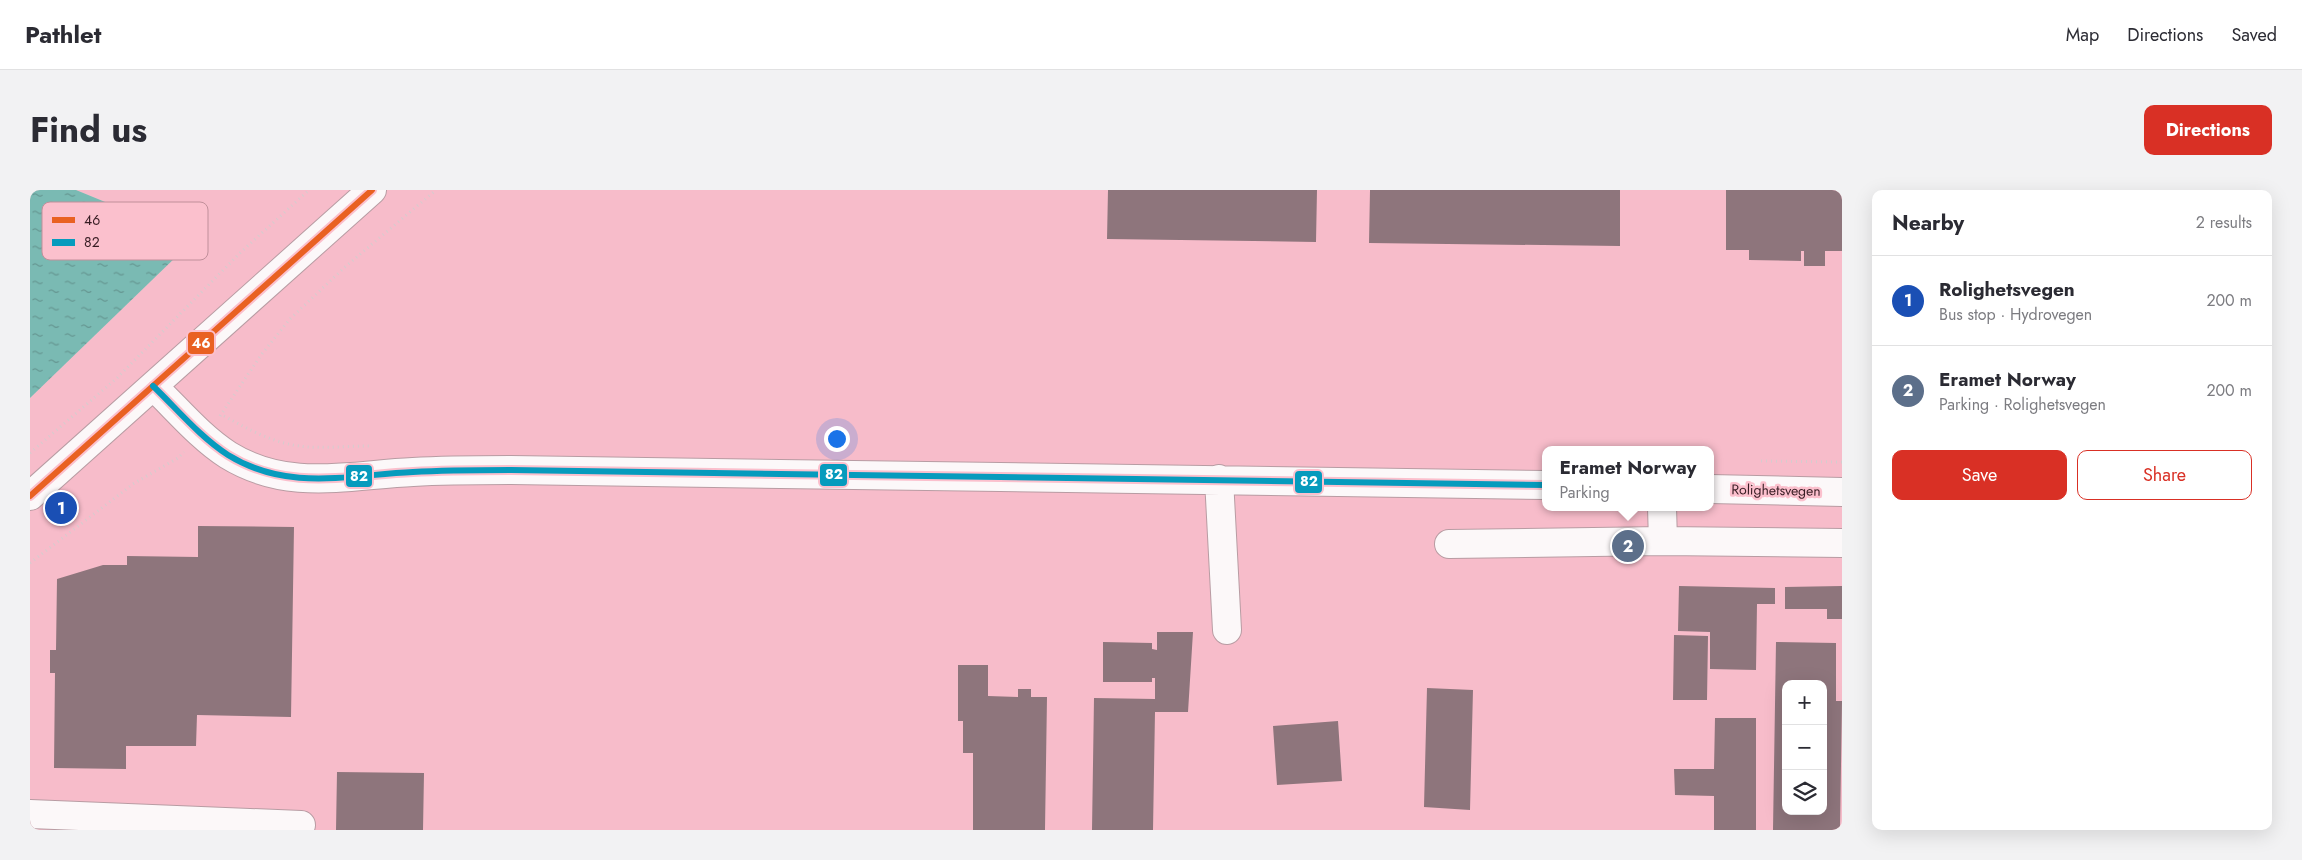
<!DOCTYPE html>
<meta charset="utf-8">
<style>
body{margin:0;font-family:Jost,sans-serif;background:#f2f2f3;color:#2b2b33}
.controls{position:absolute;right:15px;bottom:15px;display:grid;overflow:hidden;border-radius:10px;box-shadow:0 5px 20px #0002}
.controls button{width:45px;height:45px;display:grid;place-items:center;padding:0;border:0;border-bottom:1px solid #e1e1e2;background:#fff;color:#2b2b33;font:25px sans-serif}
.you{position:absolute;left:806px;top:248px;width:18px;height:18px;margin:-12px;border:4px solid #fff;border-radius:50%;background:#1a73e8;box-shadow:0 0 0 8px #1a73e833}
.badge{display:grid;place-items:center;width:32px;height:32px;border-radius:50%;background:#d93025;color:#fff;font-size:16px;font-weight:700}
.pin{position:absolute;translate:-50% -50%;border:2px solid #fff;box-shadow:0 1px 5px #0006}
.popup{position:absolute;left:1512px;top:256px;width:172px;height:65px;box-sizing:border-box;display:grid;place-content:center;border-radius:10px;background:#fff;filter:drop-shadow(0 1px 4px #0005);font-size:16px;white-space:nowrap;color:#7c7c81}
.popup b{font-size:19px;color:#2b2b33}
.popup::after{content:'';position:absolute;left:50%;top:100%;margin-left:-10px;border:10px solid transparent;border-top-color:#fff}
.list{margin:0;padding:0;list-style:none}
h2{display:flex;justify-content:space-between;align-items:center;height:65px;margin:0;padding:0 20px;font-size:21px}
h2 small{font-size:16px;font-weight:400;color:#7c7c81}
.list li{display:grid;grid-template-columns:32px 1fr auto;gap:15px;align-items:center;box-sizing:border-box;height:90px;padding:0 20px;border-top:1px solid #e1e1e2}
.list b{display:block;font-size:19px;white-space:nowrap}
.list p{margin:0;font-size:16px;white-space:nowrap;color:#7c7c81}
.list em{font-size:16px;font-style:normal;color:#7c7c81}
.actions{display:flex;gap:10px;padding:15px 20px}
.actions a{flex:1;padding:11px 0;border:1px solid #d93025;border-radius:10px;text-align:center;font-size:18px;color:#d93025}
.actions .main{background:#d93025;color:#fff}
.icon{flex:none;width:28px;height:28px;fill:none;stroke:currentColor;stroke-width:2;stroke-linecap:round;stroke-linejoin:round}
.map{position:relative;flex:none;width:1812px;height:640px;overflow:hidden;border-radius:10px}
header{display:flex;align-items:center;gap:30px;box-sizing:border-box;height:70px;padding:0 25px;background:#fff;border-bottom:1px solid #e1e1e2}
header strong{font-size:24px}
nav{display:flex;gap:28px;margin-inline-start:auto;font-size:18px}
.intro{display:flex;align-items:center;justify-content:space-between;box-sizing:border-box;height:120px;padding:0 30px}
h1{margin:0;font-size:35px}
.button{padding:12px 22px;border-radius:10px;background:#d93025;color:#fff;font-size:18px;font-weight:700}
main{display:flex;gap:30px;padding:0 30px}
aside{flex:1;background:#fff;border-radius:10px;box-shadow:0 5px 20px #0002}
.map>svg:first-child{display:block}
</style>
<header>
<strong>Pathlet</strong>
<nav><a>Map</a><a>Directions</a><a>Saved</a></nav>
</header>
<div class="intro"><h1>Find us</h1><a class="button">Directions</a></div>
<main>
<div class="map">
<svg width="1812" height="640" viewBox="0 0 1812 640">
<defs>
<pattern id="water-ripples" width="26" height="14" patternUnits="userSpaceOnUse" patternTransform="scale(1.25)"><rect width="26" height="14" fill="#7abab3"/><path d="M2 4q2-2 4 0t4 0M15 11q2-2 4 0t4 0" fill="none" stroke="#659691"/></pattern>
</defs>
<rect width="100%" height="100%" fill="#eecdd5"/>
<path fill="#f7bcca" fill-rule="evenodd" d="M46,0h1766v640h-1812v-432l149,-144 -8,-25zM1516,260h164v57h-164zM1756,494h37v127h-37z"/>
<path fill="url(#water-ripples)" d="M0,0h46l95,39 8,9v16l-149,144z"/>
<path fill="#8e757c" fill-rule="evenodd" d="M1078,0h209l-1,52 -209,-3z
M1340,0h250v56l-251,-3z
M1696,0h116v61h-17v15h-21v-15h-3v10l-52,-1v-10h-23z
M168,336l96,1 -3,190 -94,-2 -1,31h-70v23l-72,-1 1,-95h-5v-23h6l1,-71 46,-14h24v-9l71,1z
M1649,396l96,2v16h-18l-1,66 -46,-1v-37l-32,-1z
M1812,396v33h-15v-10h-42v-22z
M1127,442h36l-5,80h-33l-2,118h-61l2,-132 61,1v-21h-3v4h-49v-40l49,1v6l5,1z
M1644,445l34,1 -1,64h-34z
M1746,452l60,1v58h6l-2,129h-67zM1756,494h37v127h-37z
M928,475h30v31l30,1v-8h13v8h16l-2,133h-72v-77h-10v-32h-5z
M1397,498l46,2 -3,120 -46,-3z
M1685,528h41v112h-42v-34l-39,-1 -1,-26h40z
M1308,531l4,60 -65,4 -4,-59z
M307,582l87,1 -1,57h-87z"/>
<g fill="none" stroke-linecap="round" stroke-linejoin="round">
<g stroke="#b89ca3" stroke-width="30">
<path id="minor" d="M123,196c24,23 47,51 75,69 60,37 120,20 185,17 33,-2 66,-2 98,-2l1035,15
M1189,289l8,151
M1680,299l132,3
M0,306l342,-306
M1632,317l1,34
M1419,354l214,-3 179,2
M0,624l271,11"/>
</g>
<path stroke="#d6ccce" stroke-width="3" stroke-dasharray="1 4" stroke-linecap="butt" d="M190,226l41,-61 29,-36 55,-52 91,-77
M194,226c24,13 47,26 75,30 22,3 47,0 70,0
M0,263l87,-75 124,-126 68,-62
M1731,271l81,1
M0,373l103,-79 45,-26 6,-6"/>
<use href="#minor" stroke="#fcf8f9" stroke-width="28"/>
<g stroke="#fbc0cd" stroke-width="10">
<path id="bus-1" d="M0,306l342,-306"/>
</g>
<g stroke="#fbc0cd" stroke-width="10">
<path id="bus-2" d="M123,196c24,23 47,51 75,69 60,37 120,20 185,17 33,-2 66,-2 98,-2l1035,15"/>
</g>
<use href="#bus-1" stroke="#e96122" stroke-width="6"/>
<use href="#bus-2" stroke="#069bbd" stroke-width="6"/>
</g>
<g text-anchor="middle" stroke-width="5" stroke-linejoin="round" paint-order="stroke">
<g font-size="14" fill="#371c23" stroke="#fbc0cd">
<text transform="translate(1746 300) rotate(1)" y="5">Rolighetsvegen</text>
</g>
</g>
<rect x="12" y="12" width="166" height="58" rx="8" fill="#fbc0cd" stroke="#c08f9a" stroke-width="1"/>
<rect x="22" y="27" width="23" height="6" fill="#e96122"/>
<rect x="22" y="49" width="23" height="7" fill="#069bbd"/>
<g font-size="14" fill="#371c23">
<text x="54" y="35">46</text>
<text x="54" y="57">82</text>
</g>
<g stroke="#fbc0cd" stroke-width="2">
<rect x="157" y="141" width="28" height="24" rx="5" fill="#e96122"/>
<rect x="789" y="273" width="29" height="24" rx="5" fill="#069bbd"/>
<rect x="315" y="274" width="28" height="24" rx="5" fill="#069bbd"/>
<rect x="1264" y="280" width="29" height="24" rx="5" fill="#069bbd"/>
</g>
<g font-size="14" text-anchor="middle" font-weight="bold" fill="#fff">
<text x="171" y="158">46</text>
<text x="804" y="289">82</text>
<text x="329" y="291">82</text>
<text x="1279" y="296">82</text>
</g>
</svg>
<div class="controls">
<button>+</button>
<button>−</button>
<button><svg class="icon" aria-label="layers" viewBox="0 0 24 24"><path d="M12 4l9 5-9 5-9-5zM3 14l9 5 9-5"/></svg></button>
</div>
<div class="you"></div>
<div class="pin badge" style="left:31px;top:318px;background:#1a4fb4">1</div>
<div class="pin badge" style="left:1598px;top:356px;background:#5c6f8a">2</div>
<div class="popup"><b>Eramet Norway</b>Parking</div>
</div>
<aside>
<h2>Nearby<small>2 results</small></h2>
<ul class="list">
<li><span class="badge" style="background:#1a4fb4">1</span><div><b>Rolighetsvegen</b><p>Bus stop · Hydrovegen</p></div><em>200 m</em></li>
<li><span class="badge" style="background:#5c6f8a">2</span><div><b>Eramet Norway</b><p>Parking · Rolighetsvegen</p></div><em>200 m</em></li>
</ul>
<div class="actions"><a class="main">Save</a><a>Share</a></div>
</aside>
</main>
